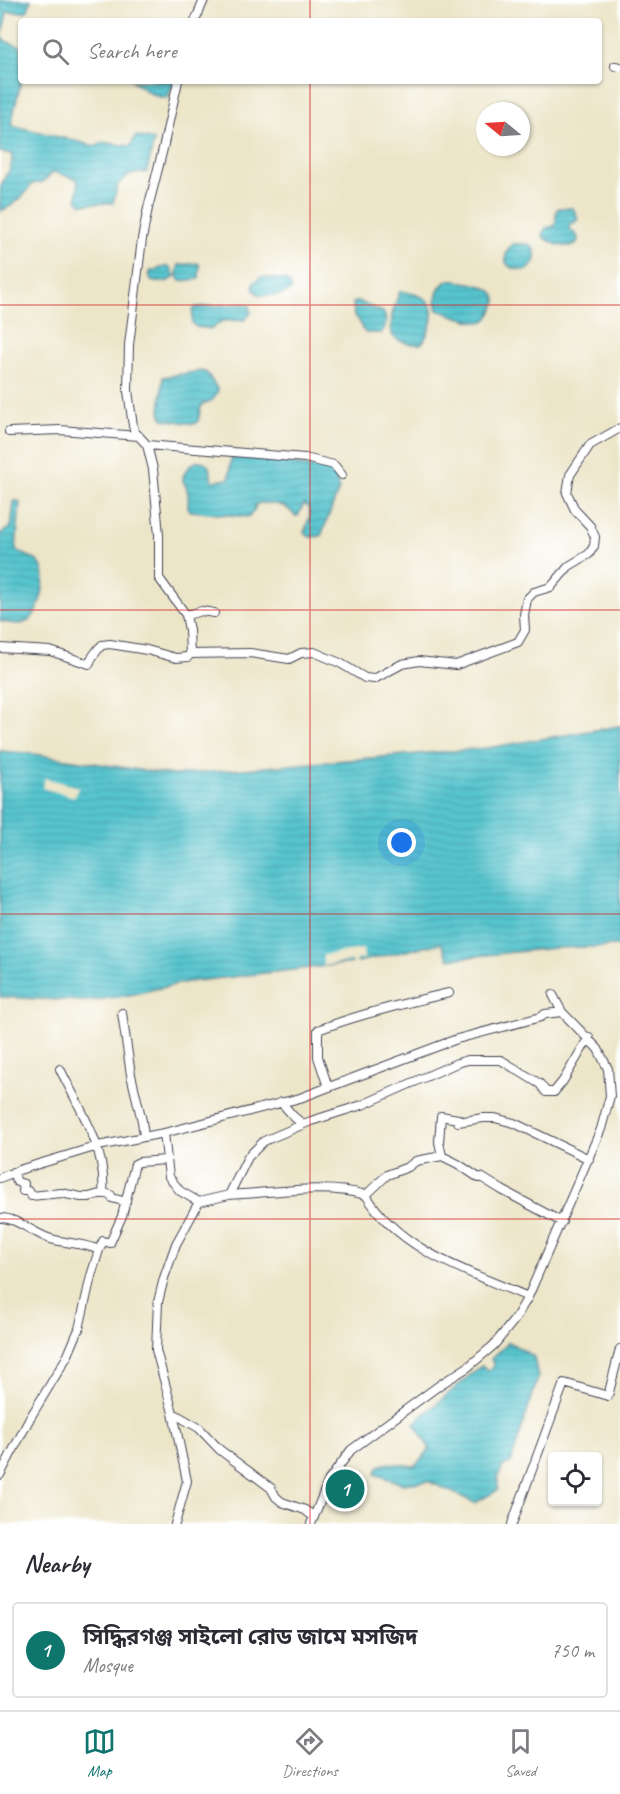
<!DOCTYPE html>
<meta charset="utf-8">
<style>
body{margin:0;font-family:Caveat,"Noto Sans Bengali",sans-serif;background:#f2f2f3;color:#2b2b33}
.controls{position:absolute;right:18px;bottom:18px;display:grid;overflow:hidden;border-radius:6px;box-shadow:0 2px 4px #0004}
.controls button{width:54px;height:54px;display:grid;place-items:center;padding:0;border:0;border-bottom:2px solid #e1e1e2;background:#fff;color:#2b2b33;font:30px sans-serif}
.compass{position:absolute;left:476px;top:102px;width:54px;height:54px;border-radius:50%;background:#fff;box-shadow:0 2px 4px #0004;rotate:288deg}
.you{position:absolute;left:402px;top:843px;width:21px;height:21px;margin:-15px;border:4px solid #fff;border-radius:50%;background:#1a73e8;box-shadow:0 0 0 9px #1a73e833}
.badge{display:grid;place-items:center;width:39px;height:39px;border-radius:50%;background:#0f766e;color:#fff;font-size:20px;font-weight:700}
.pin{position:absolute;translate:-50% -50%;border:3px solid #fff;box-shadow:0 2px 6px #0006}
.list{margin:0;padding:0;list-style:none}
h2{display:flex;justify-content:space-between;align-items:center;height:78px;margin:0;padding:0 24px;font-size:26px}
h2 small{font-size:20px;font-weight:400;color:#7c7c81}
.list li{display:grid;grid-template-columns:39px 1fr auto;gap:18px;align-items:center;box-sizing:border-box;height:96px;margin:0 12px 12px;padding:0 12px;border:2px solid #e1e1e2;border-radius:6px}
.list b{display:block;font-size:22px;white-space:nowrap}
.list p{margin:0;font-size:20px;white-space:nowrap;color:#7c7c81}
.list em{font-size:20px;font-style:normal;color:#7c7c81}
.icon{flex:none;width:33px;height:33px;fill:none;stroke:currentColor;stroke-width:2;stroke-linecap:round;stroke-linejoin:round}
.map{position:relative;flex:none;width:620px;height:1524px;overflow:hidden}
.search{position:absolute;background:#fff;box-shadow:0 2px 4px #0004;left:18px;right:18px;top:18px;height:66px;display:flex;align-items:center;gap:15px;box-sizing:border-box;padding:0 21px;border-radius:6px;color:#7c7c81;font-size:22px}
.sheet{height:186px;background:#fff}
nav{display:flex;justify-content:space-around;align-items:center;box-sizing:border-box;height:84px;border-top:2px solid #e1e1e2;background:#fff;font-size:16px;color:#7c7c81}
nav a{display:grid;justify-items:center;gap:3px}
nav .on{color:#0f766e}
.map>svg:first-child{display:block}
</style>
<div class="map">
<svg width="620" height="1524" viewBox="0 0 620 1524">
<defs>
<pattern id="water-rules" width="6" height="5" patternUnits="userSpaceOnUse" patternTransform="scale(1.5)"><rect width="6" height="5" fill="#57c4ce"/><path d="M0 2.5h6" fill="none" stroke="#4ba8b2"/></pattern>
</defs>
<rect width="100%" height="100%" fill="#fff"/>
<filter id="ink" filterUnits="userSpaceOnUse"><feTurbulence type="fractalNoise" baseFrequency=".0167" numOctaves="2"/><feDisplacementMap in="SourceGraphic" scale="12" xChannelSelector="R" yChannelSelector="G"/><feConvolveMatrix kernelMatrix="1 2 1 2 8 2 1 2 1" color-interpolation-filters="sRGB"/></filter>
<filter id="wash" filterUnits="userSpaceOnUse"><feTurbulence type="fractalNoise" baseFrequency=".008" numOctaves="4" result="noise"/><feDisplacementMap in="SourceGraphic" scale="24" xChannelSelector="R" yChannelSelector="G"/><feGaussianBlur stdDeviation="1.35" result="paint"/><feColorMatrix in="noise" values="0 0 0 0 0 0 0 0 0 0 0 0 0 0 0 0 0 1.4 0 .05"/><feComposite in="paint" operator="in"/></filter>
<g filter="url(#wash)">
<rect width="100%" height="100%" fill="#ece5c8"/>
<path fill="url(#water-rules)" stroke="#3c7384" stroke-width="1.5" d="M0,0h31l-3,10 -4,2h-17l-5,25 5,5 14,4v35l-10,44 84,21 3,-1 4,-3 28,4 6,-10 18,4 -7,32 -18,3 -11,9 -5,19 -31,1 -5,-4 1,-15 -1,-6 -24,-7 -10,10 -11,2c-6,11 -20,23 -32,27 0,-8 0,-18 1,-25 4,-14 12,-13 11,-32l-12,-2z
M132,81h43l-8,17c-14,-1 -24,-9 -35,-17z
M561,208h12l5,11 -4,4 -4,1 -1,5 8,6 1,5 -3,5c-12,4 -21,-2 -31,-7l-1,-5 3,-5 9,-2c2,-7 0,-11 2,-17z
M513,244h15l6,5c3,10 1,13 -6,21 -5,0 -15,0 -19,-4 -7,-6 -2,-18 4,-22z
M198,263l2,3 -1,13 -19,2c-4,-4 -3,-11 -1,-16z
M168,266l2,1 5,9c-5,7 -16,7 -24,5l-2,-7 2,-3z
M261,277l23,3 6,4 2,6c-11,6 -21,6 -33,5l-6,-6 1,-6z
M449,280c16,2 59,5 44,30 -4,6 -6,12 -13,12 -13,0 -29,-8 -42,-12 -4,-12 -1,-24 11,-30z
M401,291c24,4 37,10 29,36 -3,7 -4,12 -9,17 -11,1 -23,-2 -30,-10l1,-19 7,-22z
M358,301l25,11c5,8 3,15 -2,21h-15l-4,-4 -3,-9 -5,-4 -1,-13z
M245,304l5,2 1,7 -6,7 -23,1 -10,8 -16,-2 -4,-4 1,-13 3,-3z
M201,371l6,2 11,17c-3,9 -6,12 -15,14 -7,9 0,16 -9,20l-31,-5 -3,-7 3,-35z
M240,455l91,15 4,3 4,16 -18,47 -11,1 -6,-4c3,-11 11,-22 0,-29l-6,12h-3c-10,-13 -19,-12 -35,-13l-4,1 -2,7 -6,6 -57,-6 -3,-2c0,-6 1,-13 -1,-19 0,-4 -3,-6 -4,-9 -1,-10 13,-25 23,-18 5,4 5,12 6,18l17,-2 2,-21z
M14,501h4l2,2 -4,47c7,5 19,7 24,14 9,12 0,50 -12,57 -8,5 -20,2 -28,0v-87l11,-7z
M620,726v220l-66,2 -105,11 -8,-16 -88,20 -166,19 -62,14 -40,5 -85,-4v-246l27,2 146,22 314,-27z
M509,1342l25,15 4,21 -27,84 -8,4 -5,11v13l-23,13 -47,-22 -25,3 -28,-10 4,-8 9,-3 27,3 15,-17 -16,-26 68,-58 6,6 6,-5 -3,-7z"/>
<path fill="#ece5c8" d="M45,778l33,9 -3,10 -33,-9z
M363,949l1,10 -8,1 1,5 -3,1 -2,-5 -29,5v-11z"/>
</g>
<g filter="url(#ink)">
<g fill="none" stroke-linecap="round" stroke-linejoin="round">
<g stroke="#403f50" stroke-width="10">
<path id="minor" d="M195,21l9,-21
M615,66l5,1
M9,432l51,-2 79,6
M147,445l158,13 29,7 8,10
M186,615l16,-4 12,2
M0,648l50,3 39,13 4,-8 6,-8 3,-3 8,-1 37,6 29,8 12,-1 2,-3 -1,-24 -3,-15 -27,-37v-43l-6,-66 -6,-24 -12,-13 -2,-6 -5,-35 1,-46 13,-106 6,-31 14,-55 16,-72
M190,654l60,-1 39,6 12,-6 13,-1 26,11 25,15 9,1 28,-15 17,-3 37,4 62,-23 7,-12 -1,-15 3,-16 7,-7 17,-5 18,-21 20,-12 5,-8 1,-9 -5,-11 -15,-16 -8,-17 3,-18 20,-30 30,-17
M122,1013l9,62 11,46 2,15
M60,1069c19,39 47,79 43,125
M328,1087l-10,-30v-27c42,-16 87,-27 131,-37
M281,1102l13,15 9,7
M164,1133l5,44 11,14 19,11 30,-7 19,-38 16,-16 47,-20 51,-16 95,-42 11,-3h33l39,24 6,8h8l9,-11 26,-44
M442,1156l16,8 21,14 2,-1 21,13 60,32
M13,1172l4,10 7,2 -1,7h5l3,5 30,-3 20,4h8l14,-4 8,2 1,3 14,4
M0,1178l19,-8 79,-24 66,-13 136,-35 157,-59 84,-22 4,-3 17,-2
M229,1195c41,-2 99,-12 137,0 34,57 105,77 162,102
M366,1195l21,-20 21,-8 8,-6 26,-5 -3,-14 2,-26 17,3v3l25,-4h12l19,5 75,36
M0,1218c15,-1 32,14 48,20 17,6 34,4 51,12l-8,26 -12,53 -11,26 -38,63 -30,57
M99,1250l4,-9 7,2 12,-27 13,-52 4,-2 27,-2
M173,1413l26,15 21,22 51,38 5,9 6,5 23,8 9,7
M175,1524l12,-43 -14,-68 -17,-63 2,-48 6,-24 12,-34 23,-42
M311,1524l18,-44 22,-30 90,-66 27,-17 26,-22 21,-26 13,-22 73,-168 9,-33 -2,-27 -10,-20 -36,-37 -9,-17
M512,1524l52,-141 44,13 12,-47"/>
</g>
<use href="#minor" stroke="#fff" stroke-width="8"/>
</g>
</g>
<path fill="none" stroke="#d62828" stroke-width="1.5" stroke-opacity="0.55" d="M310,0v21M310,81v1443M0,305h620M0,610h620M0,914h620M0,1219h620"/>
</svg>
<div class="controls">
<button><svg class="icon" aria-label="locate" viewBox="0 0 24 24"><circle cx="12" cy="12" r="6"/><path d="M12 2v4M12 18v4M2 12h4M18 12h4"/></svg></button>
</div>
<svg class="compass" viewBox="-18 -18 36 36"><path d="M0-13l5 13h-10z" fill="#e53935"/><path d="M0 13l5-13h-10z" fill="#7c7c81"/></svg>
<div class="you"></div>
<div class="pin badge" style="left:345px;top:1489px">1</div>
<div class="search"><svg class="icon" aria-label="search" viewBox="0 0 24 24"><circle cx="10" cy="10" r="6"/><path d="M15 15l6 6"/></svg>Search here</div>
</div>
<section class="sheet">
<h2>Nearby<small></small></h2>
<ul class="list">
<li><span class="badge">1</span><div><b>সিদ্ধিরগঞ্জ সাইলো রোড জামে মসজিদ</b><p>Mosque</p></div><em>750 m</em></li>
</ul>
</section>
<nav>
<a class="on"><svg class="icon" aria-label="map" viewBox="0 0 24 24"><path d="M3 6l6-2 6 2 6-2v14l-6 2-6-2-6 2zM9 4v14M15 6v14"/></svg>Map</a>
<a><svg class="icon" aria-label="directions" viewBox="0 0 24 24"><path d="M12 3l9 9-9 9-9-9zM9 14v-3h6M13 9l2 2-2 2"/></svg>Directions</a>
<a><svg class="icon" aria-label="saved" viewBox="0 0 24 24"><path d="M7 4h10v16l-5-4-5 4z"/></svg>Saved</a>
</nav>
